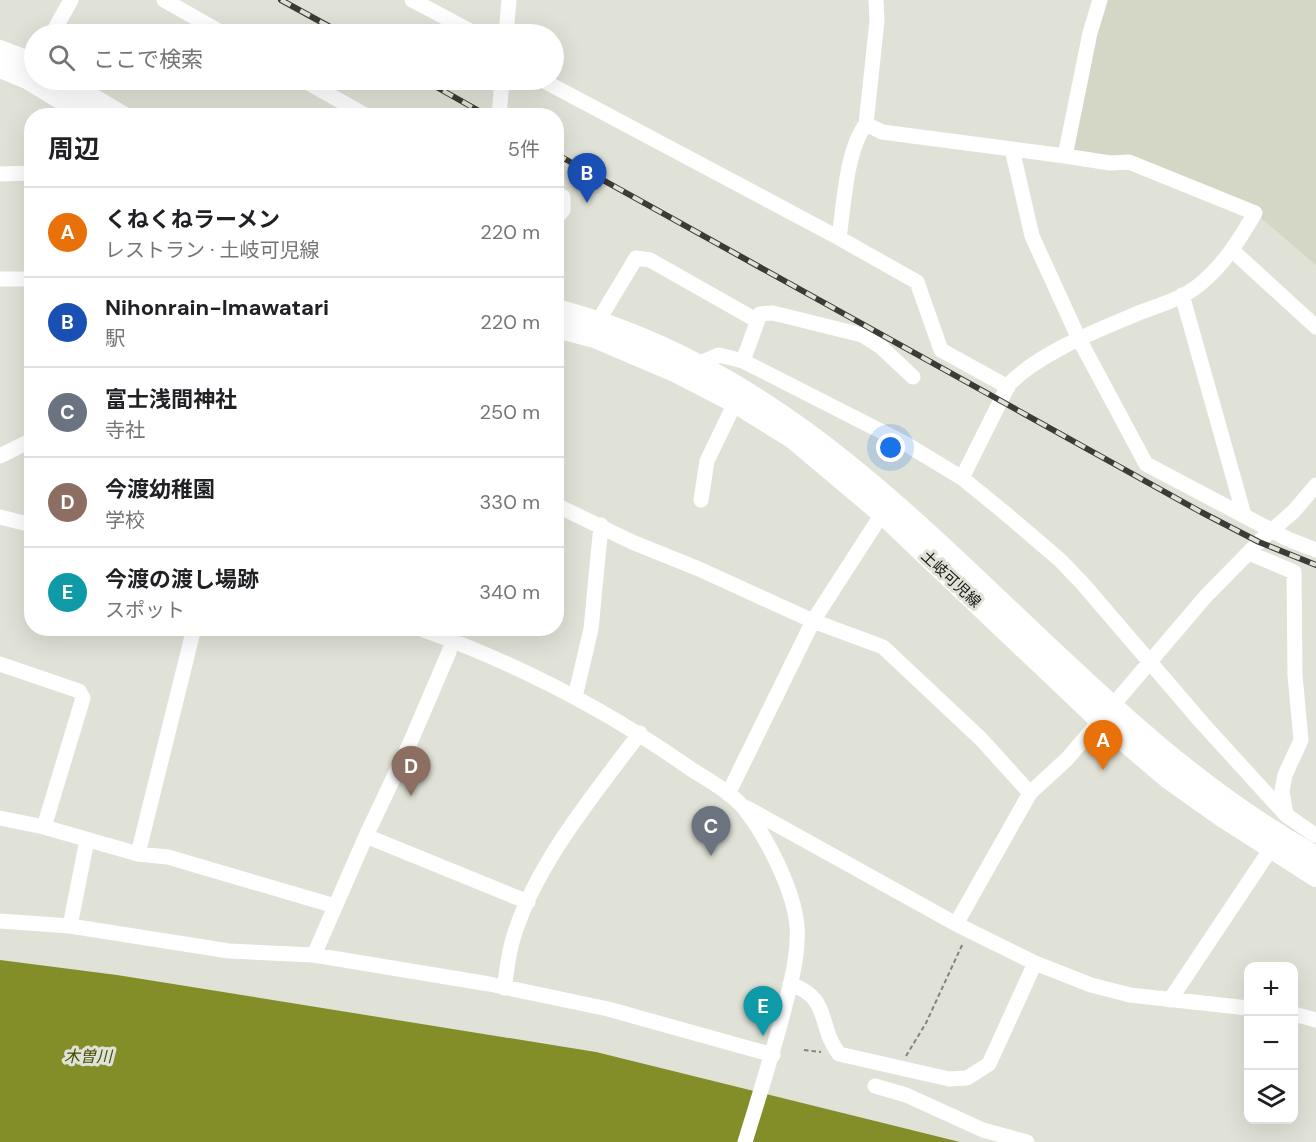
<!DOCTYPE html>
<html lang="ja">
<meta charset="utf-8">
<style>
body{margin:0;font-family:"DM Sans","Noto Sans JP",sans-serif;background:#f6f6f6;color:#202124}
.controls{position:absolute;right:18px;bottom:18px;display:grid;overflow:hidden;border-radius:12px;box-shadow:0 6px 24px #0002}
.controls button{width:54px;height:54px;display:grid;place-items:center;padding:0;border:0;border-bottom:2px solid #e0e0e0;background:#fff;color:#202124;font:30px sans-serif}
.you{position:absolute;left:891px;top:448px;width:21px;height:21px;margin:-15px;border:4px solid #fff;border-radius:50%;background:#1a73e8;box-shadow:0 0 0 9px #1a73e833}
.badge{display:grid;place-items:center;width:39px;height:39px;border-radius:50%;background:#b45309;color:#fff;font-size:20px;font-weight:700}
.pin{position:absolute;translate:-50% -50px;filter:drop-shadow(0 2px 3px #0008)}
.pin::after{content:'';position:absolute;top:32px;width:21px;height:18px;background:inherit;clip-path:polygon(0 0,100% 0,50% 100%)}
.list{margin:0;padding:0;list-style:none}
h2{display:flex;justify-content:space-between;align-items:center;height:78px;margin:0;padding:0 24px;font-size:26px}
h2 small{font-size:20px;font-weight:400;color:#757577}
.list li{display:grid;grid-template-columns:39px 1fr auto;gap:18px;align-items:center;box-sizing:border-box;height:90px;padding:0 24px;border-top:2px solid #e0e0e0}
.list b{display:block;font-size:22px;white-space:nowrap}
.list p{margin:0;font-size:20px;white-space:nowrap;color:#757577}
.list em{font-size:20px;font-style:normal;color:#757577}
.icon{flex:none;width:33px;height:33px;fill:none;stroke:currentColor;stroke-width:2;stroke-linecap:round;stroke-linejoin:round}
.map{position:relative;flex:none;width:1316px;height:1142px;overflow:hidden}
.search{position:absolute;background:#fff;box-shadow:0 6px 24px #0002;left:24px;top:24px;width:540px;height:66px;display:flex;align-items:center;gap:15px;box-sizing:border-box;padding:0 21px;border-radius:33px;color:#757577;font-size:22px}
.panel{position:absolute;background:#fff;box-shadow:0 6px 24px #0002;left:24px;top:108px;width:540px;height:528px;border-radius:24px}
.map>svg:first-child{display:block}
</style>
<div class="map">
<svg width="1316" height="1142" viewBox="0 0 1316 1142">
<rect width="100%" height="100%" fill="#e0e2d7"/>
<path fill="#d4d7c5" d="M1100,0h216v265l-61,-52 -126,-51 -64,-6z"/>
<path fill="#848e28" d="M0,960l117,15 479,77 364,90h-960z"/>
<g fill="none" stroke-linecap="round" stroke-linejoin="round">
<path stroke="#82847c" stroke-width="2" stroke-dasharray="4.5 3" stroke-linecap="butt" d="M804,1050l17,2
M906,1056l20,-33 37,-80"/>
<path stroke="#fff" stroke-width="15" d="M164,0l60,34
M412,0l64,34
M52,34l19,-34
M506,34l3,-34
M303,80l64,36
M542,80l297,158 78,44 24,68 67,37
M499,116l3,-36
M866,124l16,8 130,17 20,87 47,103 67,125 142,75 28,11
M1012,149l53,7
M0,174l32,-1
M556,193l7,4v13l-7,8
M839,238c5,-33 7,-88 27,-114l11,-103 -1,-21
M1233,251l83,76
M0,279h32
M1182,295l62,220
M602,323l1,-10 33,-55 14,2 106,60
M743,361l17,-47 13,-1 89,22 19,12 32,30
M700,363l19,-8 24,6 163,83 56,34 43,35 55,47 23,24 120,140 83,91 -4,-24 3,-16 16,-35 -6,-65 -1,-103 -45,-19
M0,456l32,-16
M962,478l47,-94c33,-33 90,-54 132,-72 20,-7 42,-14 58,-27 25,-20 40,-45 56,-72l-126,-51 -19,1 -45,-7 25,-123 10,-33
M701,500l6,-39 28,-58
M556,505l76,37 67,27 114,52 70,26 98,92 49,54
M0,517l32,8
M418,628c96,34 187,81 270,139 18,12 41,24 55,40 23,28 51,83 54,119 2,26 -5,52 -11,76 -12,48 -27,94 -41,140
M0,664l79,27 4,7 -39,129
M575,697l16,-68 10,-104
M728,794l85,-173 69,-107
M747,808l209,116 79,39 56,22 39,10 118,13
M1286,815l29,20
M0,818l44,9 94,27 30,3 167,49
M366,836l162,66
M138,854l56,-226
M0,921l70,5 159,25 85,4 175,29 119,25 165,46
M956,924l74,-131 37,-34 139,-163 58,-59 30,-26 22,-26
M70,926l17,-86
M314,955l52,-119 44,-93 39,-91 6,-24
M790,984c42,14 27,42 49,70l110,25 18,-1 22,-14 46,-101
M504,988c3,-16 4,-34 9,-49 21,-73 82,-146 127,-206
M1170,1000l100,-150
M1294,1014l22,6
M875,1086l31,9 77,35 44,12"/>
<path stroke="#fff" stroke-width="20" d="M0,50l34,13
M0,68l27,11 61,37
M62,80l61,36
M556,309c322,82 483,394 760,547
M556,328l39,10 82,35 58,30 58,36 89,75 217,206 68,58 55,39 94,60"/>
<g stroke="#3b3c36" stroke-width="6">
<path id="rail" d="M281,0l62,34
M424,80l64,36
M556,154l645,358 58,30 57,23"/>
</g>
<use href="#rail" stroke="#e0e2d7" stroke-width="4" stroke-dasharray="11" stroke-linecap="butt"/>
</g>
<g text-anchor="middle" stroke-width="6" stroke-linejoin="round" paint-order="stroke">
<g font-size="15" fill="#131410" stroke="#e0e2d7">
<text transform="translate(951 579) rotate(43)" y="5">土岐可児線</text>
</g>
<g font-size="16" font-style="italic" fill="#464c00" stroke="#e0e2d7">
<text x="88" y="1062">木曽川</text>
</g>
</g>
</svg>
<div class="controls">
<button>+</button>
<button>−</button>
<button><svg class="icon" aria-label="layers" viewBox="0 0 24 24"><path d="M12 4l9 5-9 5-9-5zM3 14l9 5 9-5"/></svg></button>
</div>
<div class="you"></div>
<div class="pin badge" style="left:1103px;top:770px;background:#e8710a">A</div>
<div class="pin badge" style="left:587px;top:203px;background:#1a4fb4">B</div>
<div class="pin badge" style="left:711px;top:856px;background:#6b7280">C</div>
<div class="pin badge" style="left:411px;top:796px;background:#8d6e63">D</div>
<div class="pin badge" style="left:763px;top:1036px;background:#0f9aa8">E</div>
<div class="search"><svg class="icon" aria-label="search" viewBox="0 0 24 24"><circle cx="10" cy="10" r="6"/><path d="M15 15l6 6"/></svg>ここで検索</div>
<section class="panel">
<h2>周辺<small>5件</small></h2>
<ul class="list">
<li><span class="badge" style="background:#e8710a">A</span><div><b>くねくねラーメン</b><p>レストラン · 土岐可児線</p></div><em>220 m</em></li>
<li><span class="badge" style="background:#1a4fb4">B</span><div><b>Nihonrain-Imawatari</b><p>駅</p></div><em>220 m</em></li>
<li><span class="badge" style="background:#6b7280">C</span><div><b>富士浅間神社</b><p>寺社</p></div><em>250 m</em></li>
<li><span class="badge" style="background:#8d6e63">D</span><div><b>今渡幼稚園</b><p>学校</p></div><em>330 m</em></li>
<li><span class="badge" style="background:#0f9aa8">E</span><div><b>今渡の渡し場跡</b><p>スポット</p></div><em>340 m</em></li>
</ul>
</section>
</div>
